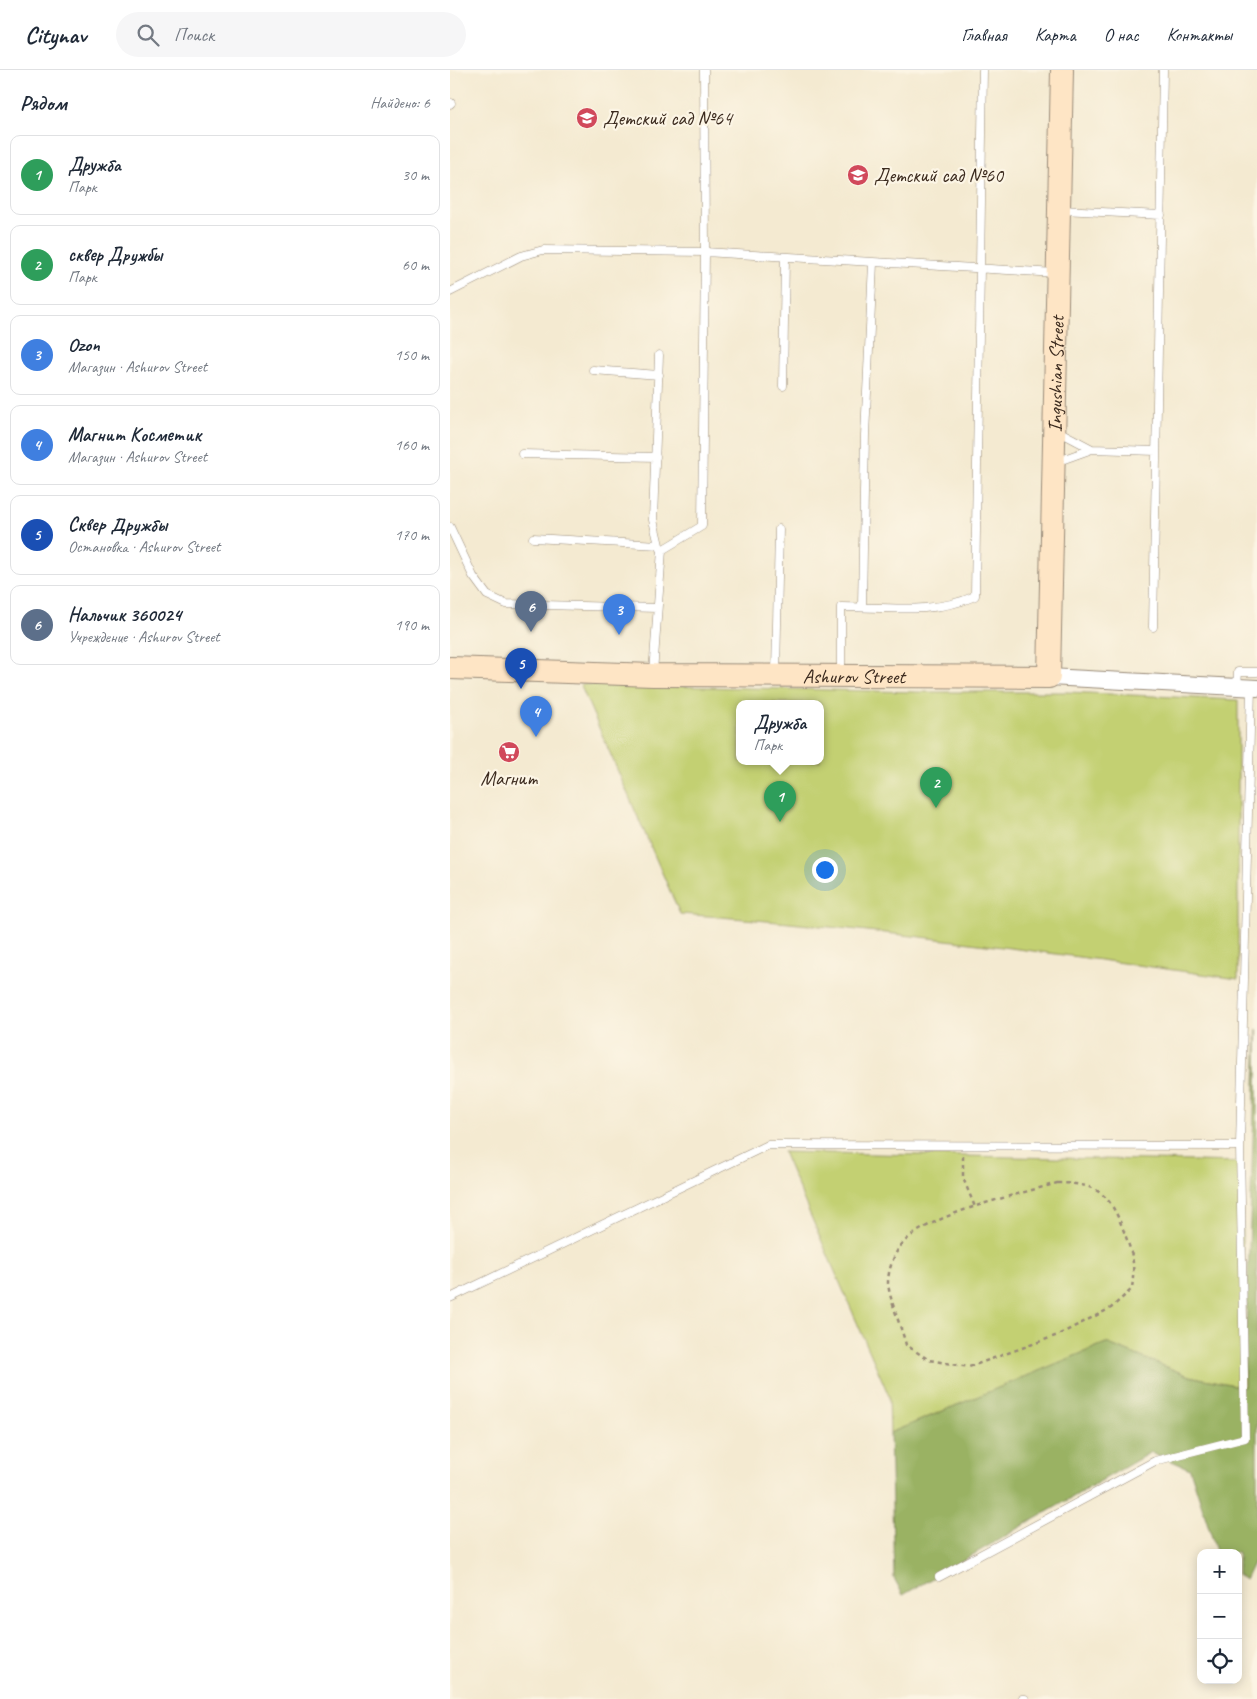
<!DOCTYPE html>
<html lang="ru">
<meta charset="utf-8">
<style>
body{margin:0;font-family:Caveat,sans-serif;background:#f6f6f7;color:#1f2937}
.controls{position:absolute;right:15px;bottom:15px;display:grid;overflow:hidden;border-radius:10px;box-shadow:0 2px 12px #0003}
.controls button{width:45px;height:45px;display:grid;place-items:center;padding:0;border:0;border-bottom:1px solid #e0e1e3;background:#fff;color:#1f2937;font:25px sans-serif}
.you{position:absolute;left:374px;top:799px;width:18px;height:18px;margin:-12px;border:4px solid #fff;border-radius:50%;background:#1a73e8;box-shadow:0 0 0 8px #1a73e833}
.badge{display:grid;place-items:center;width:32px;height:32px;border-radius:50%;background:#d1495b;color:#fff;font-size:16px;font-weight:700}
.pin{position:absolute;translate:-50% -41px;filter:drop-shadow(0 1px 2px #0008)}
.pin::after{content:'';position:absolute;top:26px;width:18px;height:15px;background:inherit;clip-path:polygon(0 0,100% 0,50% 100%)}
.popup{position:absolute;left:286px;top:630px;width:88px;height:65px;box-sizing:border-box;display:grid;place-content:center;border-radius:10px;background:#fff;filter:drop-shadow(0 1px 4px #0005);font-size:16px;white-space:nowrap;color:#747a83}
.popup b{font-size:19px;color:#1f2937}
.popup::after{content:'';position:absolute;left:50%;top:100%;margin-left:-10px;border:10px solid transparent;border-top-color:#fff}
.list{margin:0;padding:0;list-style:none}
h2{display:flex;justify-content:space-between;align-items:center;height:65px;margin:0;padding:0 20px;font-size:21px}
h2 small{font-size:16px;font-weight:400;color:#747a83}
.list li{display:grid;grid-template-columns:32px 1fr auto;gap:15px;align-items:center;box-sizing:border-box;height:80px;margin:0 10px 10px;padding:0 10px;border:1px solid #e0e1e3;border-radius:10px}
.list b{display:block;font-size:19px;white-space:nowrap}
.list p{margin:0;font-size:16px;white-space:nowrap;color:#747a83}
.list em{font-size:16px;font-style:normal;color:#747a83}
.icon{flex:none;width:28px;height:28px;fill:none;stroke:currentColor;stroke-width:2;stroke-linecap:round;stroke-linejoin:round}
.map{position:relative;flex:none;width:807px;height:1629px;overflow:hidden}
header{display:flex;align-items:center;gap:30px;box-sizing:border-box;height:70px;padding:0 25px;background:#fff;border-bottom:1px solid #e0e1e3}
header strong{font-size:24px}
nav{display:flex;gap:28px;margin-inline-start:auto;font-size:18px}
.search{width:350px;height:45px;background:#f6f6f7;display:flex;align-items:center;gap:12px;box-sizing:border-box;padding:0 18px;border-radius:28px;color:#747a83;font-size:19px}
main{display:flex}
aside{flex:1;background:#fff}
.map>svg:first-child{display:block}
</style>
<header>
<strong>Citynav</strong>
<div class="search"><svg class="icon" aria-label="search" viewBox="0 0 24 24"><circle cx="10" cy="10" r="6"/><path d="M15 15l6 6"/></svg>Поиск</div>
<nav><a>Главная</a><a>Карта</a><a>О нас</a><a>Контакты</a></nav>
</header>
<main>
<aside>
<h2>Рядом<small>Найдено: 6</small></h2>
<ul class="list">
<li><span class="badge" style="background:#2e9e5b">1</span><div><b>Дружба</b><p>Парк</p></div><em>30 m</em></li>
<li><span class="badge" style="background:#2e9e5b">2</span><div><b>сквер Дружбы</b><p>Парк</p></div><em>60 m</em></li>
<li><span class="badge" style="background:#3f7fe0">3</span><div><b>Ozon</b><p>Магазин · Ashurov Street</p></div><em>150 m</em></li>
<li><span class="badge" style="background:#3f7fe0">4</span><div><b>Магнит Косметик</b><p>Магазин · Ashurov Street</p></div><em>160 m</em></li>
<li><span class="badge" style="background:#1a4fb4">5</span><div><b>Сквер Дружбы</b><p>Остановка · Ashurov Street</p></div><em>170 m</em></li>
<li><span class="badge" style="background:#5c6f8a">6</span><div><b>Нальчик 360024</b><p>Учреждение · Ashurov Street</p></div><em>190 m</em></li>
</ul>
</aside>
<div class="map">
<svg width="807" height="1629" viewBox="0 0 807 1629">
<rect width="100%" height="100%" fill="#fcf5e5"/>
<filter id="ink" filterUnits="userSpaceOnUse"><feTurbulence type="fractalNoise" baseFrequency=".02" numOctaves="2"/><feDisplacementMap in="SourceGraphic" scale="10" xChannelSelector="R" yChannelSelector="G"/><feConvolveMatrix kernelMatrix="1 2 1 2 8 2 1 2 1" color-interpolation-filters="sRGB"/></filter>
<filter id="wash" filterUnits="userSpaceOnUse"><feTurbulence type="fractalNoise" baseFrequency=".0096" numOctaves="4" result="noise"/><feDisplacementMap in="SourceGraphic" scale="20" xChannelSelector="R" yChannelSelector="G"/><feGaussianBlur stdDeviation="1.12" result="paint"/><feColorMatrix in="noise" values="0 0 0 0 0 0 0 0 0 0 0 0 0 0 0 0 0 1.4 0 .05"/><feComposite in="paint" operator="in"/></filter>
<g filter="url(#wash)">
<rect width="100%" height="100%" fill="#f4ead1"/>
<path fill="#c3d072" stroke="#7f7d48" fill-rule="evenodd" d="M130,614l336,8h151l171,8v279c-186,-26 -371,-52 -558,-65zM290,633h80v58h-80z
M333,1082l458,10 3,225 -55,-11 -83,-33 -216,90 -1,-37z"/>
<path fill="#9ab264" stroke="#6a6e41" d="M807,959v526l-12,25 -7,-5v-22h-21l-27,-84 -39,-17 -248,143 -9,-17 -4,-145 216,-90 83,33 55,11z"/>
</g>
<g filter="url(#ink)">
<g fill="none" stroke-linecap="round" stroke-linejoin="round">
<g stroke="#988a78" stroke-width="9">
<path id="lane" d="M0,34l1,-1
M612,140l99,5
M0,222l71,-36 22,-6 162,2 -1,-182
M143,300l66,5
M333,316l2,-129
M608,361l34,18 64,2
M72,384l134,3
M606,392l36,-13
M0,457l23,49 14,19 19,9 151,4
M83,468l126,7 2,4
M209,475l-6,-25 6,-165
M412,537l3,-172 8,-172
M703,557l10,-557
M203,603l9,-123 40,-24 3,-274 351,21
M326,603l3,-144
M391,604v-67c44,0 93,8 134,-11l8,-526
M787,617l1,-15h19
M0,1228l318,-153 472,1
M489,1507l216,-116 90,-23 -5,-292 11,-459
M572,1629h3"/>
</g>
<g stroke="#988a78" stroke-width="18">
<path id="street" d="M599,607l208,11"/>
</g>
<g stroke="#988a78" stroke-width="24">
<g id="secondary">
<path id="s1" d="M0,598l203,7 396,2 13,-607"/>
</g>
</g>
<path stroke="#988a78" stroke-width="2.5" stroke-dasharray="4 4" stroke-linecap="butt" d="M513,1086v22l12,29
M607,1113c40,0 52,10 66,46 10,27 12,31 9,60l-21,19 -53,27 -89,32 -40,-7 -23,-15c-4,-16 -17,-47 -18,-62 0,-14 7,-33 17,-42 33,-30 109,-45 152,-58z"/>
<use href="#lane" stroke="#fff" stroke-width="8"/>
<use href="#street" stroke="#fff" stroke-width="16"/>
<use href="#secondary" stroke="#fee5c5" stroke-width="22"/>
</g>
</g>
<defs>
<g id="school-disc" transform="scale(1.125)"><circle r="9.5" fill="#d1495b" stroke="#fcf5e5"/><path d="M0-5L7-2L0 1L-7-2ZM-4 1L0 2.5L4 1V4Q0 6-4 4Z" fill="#fff"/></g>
<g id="supermarket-disc" transform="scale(1.125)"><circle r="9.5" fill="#d1495b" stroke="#fcf5e5"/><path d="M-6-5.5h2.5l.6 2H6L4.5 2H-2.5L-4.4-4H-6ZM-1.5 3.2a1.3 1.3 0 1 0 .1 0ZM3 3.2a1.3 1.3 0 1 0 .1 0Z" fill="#fff"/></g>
</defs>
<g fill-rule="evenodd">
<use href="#school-disc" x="137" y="48"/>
<use href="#school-disc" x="408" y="105"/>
<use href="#supermarket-disc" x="59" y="682"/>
</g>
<g text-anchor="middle" stroke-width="4.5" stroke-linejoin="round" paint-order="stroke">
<g font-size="20" fill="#3b2a1e" stroke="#fcf5e5" text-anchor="start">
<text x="153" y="55">Детский сад №64</text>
<text x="424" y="112">Детский сад №60</text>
<text x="59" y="715" text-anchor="middle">Магнит</text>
</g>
<g font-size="20" fill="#3b2a1e" stroke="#fcf5e5">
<text dy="7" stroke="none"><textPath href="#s1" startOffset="902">Ingushian Street</textPath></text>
<text dy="7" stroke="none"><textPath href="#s1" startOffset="404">Ashurov Street</textPath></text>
</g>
</g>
</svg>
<div class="controls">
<button>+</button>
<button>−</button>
<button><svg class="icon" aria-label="locate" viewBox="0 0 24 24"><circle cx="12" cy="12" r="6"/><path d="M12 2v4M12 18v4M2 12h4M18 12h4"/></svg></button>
</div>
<div class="you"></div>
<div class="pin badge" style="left:330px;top:752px;background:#2e9e5b">1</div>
<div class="popup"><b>Дружба</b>Парк</div>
<div class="pin badge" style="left:486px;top:738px;background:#2e9e5b">2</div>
<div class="pin badge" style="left:169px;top:565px;background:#3f7fe0">3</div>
<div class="pin badge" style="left:86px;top:667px;background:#3f7fe0">4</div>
<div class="pin badge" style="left:71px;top:619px;background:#1a4fb4">5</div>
<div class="pin badge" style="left:81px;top:562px;background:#5c6f8a">6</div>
</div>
</main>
